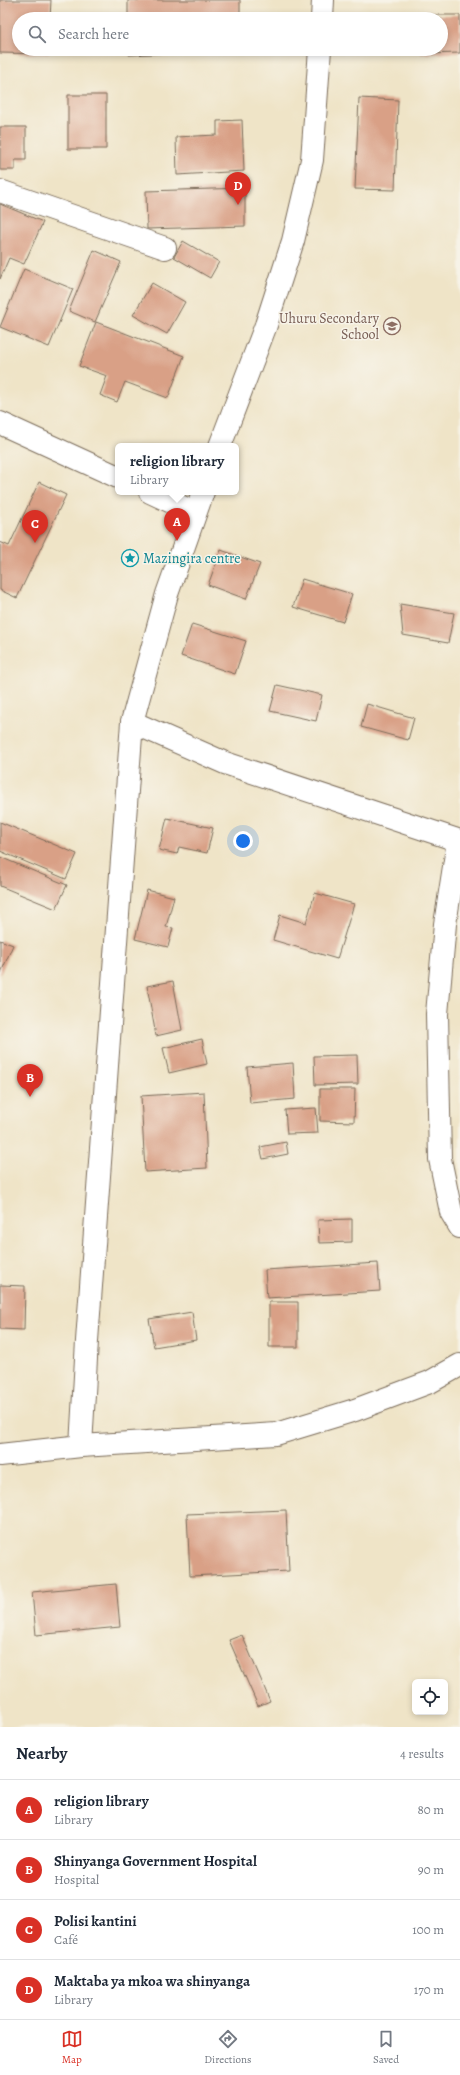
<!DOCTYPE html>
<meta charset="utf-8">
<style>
body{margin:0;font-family:Alegreya,serif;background:#f2f2f3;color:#1f2937}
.controls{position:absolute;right:12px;bottom:12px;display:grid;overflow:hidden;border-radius:6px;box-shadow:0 2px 6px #0003}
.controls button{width:36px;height:36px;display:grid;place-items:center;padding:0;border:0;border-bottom:1px solid #e0e1e3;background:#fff;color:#1f2937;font:20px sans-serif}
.you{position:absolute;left:243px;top:841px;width:14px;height:14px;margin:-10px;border:3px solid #fff;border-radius:50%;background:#1a73e8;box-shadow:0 0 0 6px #1a73e833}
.badge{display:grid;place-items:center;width:26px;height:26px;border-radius:50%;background:#d93025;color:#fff;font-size:13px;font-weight:700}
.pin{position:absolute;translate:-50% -33px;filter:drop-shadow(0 1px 2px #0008)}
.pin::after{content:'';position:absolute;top:21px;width:14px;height:12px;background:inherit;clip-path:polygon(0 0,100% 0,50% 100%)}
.popup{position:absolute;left:115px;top:443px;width:124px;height:52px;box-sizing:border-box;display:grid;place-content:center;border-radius:6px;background:#fff;filter:drop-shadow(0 1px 3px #0005);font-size:13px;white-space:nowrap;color:#747a83}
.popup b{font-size:15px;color:#1f2937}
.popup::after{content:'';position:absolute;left:50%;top:100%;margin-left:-8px;border:8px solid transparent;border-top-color:#fff}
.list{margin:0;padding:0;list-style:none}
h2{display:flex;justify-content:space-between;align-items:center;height:52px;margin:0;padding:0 16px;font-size:17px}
h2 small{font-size:13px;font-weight:400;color:#747a83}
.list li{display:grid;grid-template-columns:26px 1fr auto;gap:12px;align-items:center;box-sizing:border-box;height:60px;padding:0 16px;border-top:1px solid #e0e1e3}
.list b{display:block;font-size:15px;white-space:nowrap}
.list p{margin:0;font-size:13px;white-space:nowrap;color:#747a83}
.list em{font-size:13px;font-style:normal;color:#747a83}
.icon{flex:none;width:22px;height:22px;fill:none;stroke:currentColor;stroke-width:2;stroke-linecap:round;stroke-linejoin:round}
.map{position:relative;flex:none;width:460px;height:1727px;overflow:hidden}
.search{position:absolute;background:#fff;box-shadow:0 2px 6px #0003;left:12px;right:12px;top:12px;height:44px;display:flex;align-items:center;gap:10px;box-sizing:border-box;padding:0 14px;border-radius:22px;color:#747a83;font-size:15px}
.sheet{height:292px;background:#fff}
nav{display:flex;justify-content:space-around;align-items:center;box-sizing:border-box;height:56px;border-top:1px solid #e0e1e3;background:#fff;font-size:11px;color:#747a83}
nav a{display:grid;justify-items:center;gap:2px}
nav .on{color:#d93025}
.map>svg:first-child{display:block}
</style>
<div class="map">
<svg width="460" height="1727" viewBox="0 0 460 1727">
<rect width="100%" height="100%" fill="#f7f3e8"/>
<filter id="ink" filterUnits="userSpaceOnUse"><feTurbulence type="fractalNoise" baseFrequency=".025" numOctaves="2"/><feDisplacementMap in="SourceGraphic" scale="8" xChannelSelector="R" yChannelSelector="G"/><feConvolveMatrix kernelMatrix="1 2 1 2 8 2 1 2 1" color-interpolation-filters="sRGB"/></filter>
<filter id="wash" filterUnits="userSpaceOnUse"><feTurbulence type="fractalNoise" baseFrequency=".012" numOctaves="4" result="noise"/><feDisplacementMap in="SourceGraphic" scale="16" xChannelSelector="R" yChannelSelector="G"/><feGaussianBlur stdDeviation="0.9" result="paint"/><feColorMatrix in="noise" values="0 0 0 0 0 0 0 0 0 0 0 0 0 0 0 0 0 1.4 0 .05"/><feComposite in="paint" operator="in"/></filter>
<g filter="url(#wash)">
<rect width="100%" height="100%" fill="#efe4c7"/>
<g id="blocks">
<path fill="#d9a086" d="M0,0h51l-1,19h-31v30h30v5l-49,-1z
M128,0h112v19h-112z
M420,15h40v38l-39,1 -1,-5h21v-30h-21z
M129,49h112v1l-112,5z
M68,95h38v54h-38z
M359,98l39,2 -3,90 -40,-1z
M242,120l2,51 -67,4 -1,-38 41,-2v-14z
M0,127h26v33h-11v10h-15z
M245,188v38l-98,3 -1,-38z
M0,204l43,18 -19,42 -15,-6 -9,21z
M183,241l36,21 -9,16 -36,-21z
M94,250l27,12 -26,60 -26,-11z
M24,269l49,20 -24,58 -49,-20z
M152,283l33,19 -18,32 -34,-19z
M96,322l88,34 -16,42 -43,-16 -8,20 -17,-7 7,-19 -28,-10z
M39,482l27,13 -49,103 -17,-8v-48l9,4z
M221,550l39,14 -14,35 -38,-14z
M302,579l50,15 -9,28 -50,-15z
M400,604l54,9 -6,30 -45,-8z
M192,624l54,17 -11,33 -54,-18z
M277,685l45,10 -6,26 -46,-10z
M367,704l47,14 -6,22 -47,-13z
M167,818l46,10 -6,25 -28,-6 -2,7 -18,-4z
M0,822l77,32 -11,25 -66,-28z
M0,857l67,28 -11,24 -56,-23z
M147,890l27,7 -8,30 7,1 -5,19 -33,-8z
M315,893l39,11 -17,55 -64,-19 7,-25 26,8z
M0,940l13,5 -13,30z
M173,981l9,49 -26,6 -9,-50z
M202,1039l5,25 -38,9 -6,-25z
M357,1055l1,29 -43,1 -1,-29z
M293,1063l2,36 -45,4 -3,-36z
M320,1089h35l-1,33 -34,-1z
M204,1092l3,76 -62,4 -4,-76z
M316,1108l2,25 -31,1 -2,-24z
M286,1142l2,12 -25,5 -3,-12z
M352,1219v23l-33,1 -1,-23z
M378,1263l2,28 -113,7 -2,-28z
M0,1285l25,1 -1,44 -24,-1z
M269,1302h29v45h-29z
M192,1312l4,28 -42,7 -5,-28z
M286,1510l3,61 -99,5 -3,-62z
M116,1584l4,43 -84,8 -4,-43z
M242,1635l28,66 -12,5 -29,-66z"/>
</g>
</g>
<g filter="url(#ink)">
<use href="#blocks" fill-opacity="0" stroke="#7a6b59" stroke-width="1"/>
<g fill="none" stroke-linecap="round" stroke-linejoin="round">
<g stroke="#7a6b59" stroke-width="24">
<path id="minor" d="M0,191l165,57
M0,423l118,54
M150,492l45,21
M132,722l93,41 235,78
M458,841l-13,83 -8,90 3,145 11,53 9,15"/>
</g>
<g stroke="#7a6b59" stroke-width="24">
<path id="tertiary" d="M322,19l1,-19
M220,446l46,-121 27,-84 19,-81 8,-111
M81,1446l6,-105 45,-619 35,-128 36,-102
M0,1455l81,-9 195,-12 79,-24 75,-28 30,-17"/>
</g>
<use href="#minor" stroke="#fff" stroke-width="22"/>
<use href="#tertiary" stroke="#fff" stroke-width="22"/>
</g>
</g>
<defs>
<g id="school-ring" transform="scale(0.9)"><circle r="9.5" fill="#f7f3e8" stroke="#8d6e63" stroke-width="1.5"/><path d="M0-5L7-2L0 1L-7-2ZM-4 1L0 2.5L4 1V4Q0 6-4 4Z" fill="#8d6e63"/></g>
<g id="sight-ring" transform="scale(0.9)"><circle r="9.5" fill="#f7f3e8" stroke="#0f9aa8" stroke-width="1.5"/><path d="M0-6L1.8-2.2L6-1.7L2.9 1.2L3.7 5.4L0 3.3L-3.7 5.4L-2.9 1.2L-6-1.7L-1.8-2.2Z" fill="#0f9aa8"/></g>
</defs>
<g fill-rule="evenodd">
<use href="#school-ring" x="392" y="326"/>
<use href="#sight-ring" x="130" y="558"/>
</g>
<g text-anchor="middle" stroke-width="3" stroke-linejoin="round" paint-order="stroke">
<g font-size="14" fill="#785e54" stroke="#f7f3e8" text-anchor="end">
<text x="379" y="323">Uhuru Secondary<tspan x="379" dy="16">School</tspan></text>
</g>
<g font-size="14" fill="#0d838f" stroke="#f7f3e8" text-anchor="start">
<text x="143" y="563">Mazingira centre</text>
</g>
</g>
</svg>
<div class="controls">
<button><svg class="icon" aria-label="locate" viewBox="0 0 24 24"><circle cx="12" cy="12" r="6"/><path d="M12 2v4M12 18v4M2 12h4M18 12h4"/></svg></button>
</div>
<div class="you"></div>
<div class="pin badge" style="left:177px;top:541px">A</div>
<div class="popup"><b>religion library</b>Library</div>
<div class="pin badge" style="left:30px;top:1097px">B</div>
<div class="pin badge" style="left:35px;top:543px">C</div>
<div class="pin badge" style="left:238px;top:205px">D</div>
<div class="search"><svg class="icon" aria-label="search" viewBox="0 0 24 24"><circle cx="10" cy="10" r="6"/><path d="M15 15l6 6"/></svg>Search here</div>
</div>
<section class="sheet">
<h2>Nearby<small>4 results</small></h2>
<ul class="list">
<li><span class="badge">A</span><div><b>religion library</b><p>Library</p></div><em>80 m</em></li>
<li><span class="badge">B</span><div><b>Shinyanga Government Hospital</b><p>Hospital</p></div><em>90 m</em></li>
<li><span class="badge">C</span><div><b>Polisi kantini</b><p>Café</p></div><em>100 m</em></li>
<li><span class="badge">D</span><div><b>Maktaba ya mkoa wa shinyanga</b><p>Library</p></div><em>170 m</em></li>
</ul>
</section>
<nav>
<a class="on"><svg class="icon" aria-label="map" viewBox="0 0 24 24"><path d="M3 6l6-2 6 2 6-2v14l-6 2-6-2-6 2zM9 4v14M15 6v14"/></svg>Map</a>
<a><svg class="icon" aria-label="directions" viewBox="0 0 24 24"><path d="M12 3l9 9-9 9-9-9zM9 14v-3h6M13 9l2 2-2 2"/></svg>Directions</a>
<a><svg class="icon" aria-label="saved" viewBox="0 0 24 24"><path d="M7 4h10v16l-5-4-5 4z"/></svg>Saved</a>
</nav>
